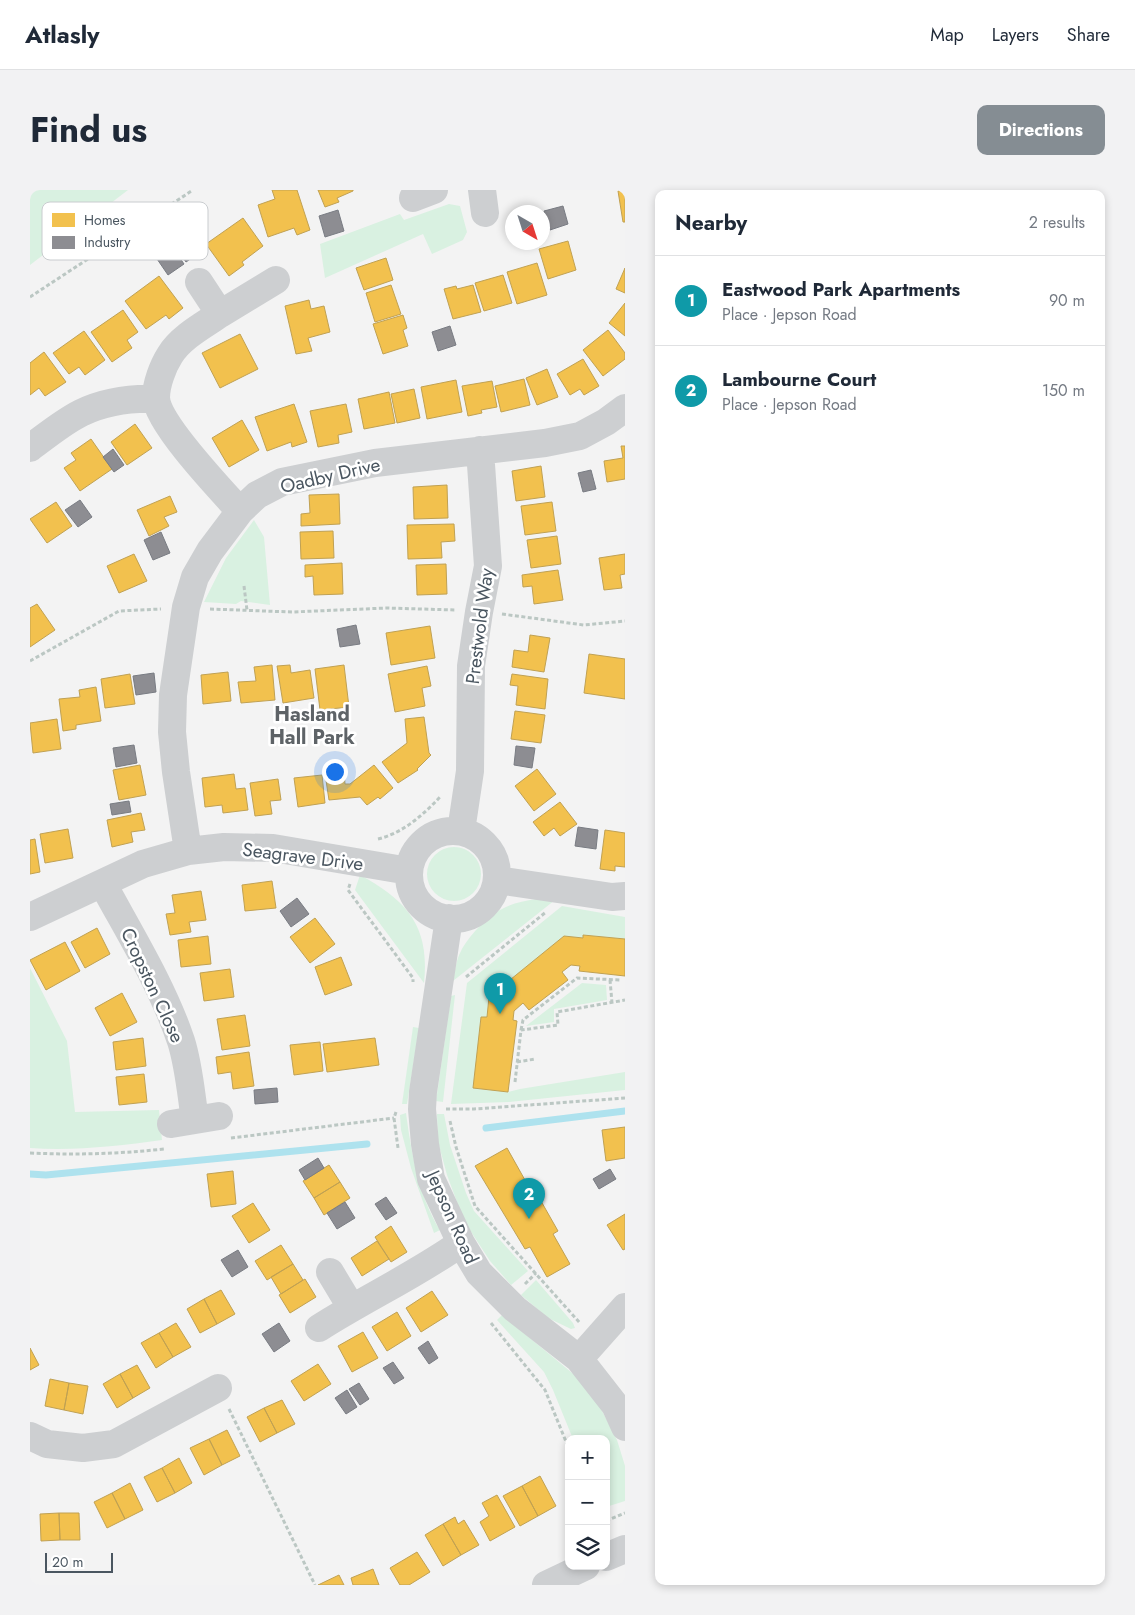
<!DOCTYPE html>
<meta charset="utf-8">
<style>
body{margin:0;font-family:Jost,sans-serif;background:#f2f2f3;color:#1f2937}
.controls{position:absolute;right:15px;bottom:15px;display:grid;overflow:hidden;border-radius:10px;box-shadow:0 2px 8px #0003}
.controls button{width:45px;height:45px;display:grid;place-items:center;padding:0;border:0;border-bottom:1px solid #e0e1e3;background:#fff;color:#1f2937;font:25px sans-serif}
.compass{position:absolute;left:475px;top:15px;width:45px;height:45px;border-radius:50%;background:#fff;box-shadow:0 2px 8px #0003;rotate:141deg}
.scale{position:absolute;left:15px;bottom:12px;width:68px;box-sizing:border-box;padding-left:5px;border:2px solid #4a5660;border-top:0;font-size:14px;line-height:18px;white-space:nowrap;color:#4a5660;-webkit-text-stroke:4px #fff;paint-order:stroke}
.you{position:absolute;left:304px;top:581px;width:18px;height:18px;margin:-12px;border:4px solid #fff;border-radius:50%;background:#1a73e8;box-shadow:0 0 0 8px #1a73e833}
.badge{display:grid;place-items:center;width:32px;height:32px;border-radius:50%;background:#858d93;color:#fff;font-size:16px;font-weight:700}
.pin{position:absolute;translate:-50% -41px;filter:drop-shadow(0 1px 2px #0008)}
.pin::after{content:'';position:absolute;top:26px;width:18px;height:15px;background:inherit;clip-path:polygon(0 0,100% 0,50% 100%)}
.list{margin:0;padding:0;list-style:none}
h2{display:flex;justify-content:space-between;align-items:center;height:65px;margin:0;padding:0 20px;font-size:21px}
h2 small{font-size:16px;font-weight:400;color:#747a83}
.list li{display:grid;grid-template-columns:32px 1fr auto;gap:15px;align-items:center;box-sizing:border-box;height:90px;padding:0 20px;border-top:1px solid #e0e1e3}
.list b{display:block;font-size:19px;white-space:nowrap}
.list p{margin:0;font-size:16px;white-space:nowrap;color:#747a83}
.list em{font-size:16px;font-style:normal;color:#747a83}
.icon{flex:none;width:28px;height:28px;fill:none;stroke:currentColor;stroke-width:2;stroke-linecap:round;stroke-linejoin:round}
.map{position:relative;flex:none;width:595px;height:1395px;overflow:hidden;border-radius:10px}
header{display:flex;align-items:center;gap:30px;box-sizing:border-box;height:70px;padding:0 25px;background:#fff;border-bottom:1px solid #e0e1e3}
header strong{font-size:24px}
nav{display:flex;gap:28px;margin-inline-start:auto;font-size:18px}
.intro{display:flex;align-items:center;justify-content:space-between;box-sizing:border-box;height:120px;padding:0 30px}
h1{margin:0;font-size:35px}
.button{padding:12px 22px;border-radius:10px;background:#858d93;color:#fff;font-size:18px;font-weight:700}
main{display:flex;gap:30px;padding:0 30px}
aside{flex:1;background:#fff;border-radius:10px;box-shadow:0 2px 8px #0003}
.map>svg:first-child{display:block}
</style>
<header>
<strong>Atlasly</strong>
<nav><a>Map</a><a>Layers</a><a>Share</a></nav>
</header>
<div class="intro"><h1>Find us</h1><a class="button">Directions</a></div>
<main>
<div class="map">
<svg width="595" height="1395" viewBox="0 0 595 1395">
<rect width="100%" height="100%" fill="#f3f3f3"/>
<path fill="#d9f1e1" d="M0,0h98l-98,75z
M419,14l11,2 7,26 -4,8 -31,14 -9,-20 -98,44 -5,-34 80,-30 4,6z
M224,330l10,17 6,68 -29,-4 -5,3 -32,-2 22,-44z
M397 684a27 27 0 1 1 54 0a27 27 0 1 1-54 0Z
M330,685c48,26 70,52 64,108l-69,-93z
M506,709l19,1 -102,81c2,-10 3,-21 8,-30 7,-14 27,-36 41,-42 11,-6 22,-8 34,-10z
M532,716l63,11v22l-41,-4 -1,3 -19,-2 -75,61 -2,20h-6l-8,71 35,4 12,-3 105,-17v18l-116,12 -58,2 16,-121z
M0,778l37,73 8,71 84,-2 3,30c-44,6 -87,11 -132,8z
M552,793l24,2 1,15 -53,9v13l-28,4z
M425,805l-12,107 -7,-1 15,-105z
M383,837l6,1 -12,76h-5z
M376,923c5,38 13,84 34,117l-6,3 -23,-65 -10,-38 -1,-15z
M407,924h7l6,31 16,48 8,18 54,60 -17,14 -21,-24 -26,-40 -17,-46 -9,-33z
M506,1090l37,43 2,5 -4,1 -23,-11 -27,-23z
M472,1125l75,62 22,28 18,35 8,26v35l-19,6v-68h-33l-20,-49 -9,-18 -47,-52z"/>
<path fill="#f2c14e" stroke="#c0a153" d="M242,0h25l13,40 -13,5 -3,-7 -26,9 -10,-32 17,-6z
M288,0h35v1l-16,7 2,4 -14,5z
M595,0v32h-2l-5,-31z
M213,28l20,28 -21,16 2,3 -15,11 -23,-32z
M538,51l8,29 -28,9 -9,-30z
M356,68l7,22 -29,10 -8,-22z
M507,73l10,32 -30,9 -10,-32z
M595,78v25l-9,-4z
M473,85l9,28 -28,8 -9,-28z
M129,86l24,32 -14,11 -3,-4 -20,14 -21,-28z
M361,95l10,29 -26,8 -9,-29z
M443,95l8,27 -28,7 -9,-30 12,-3 1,3z
M279,110l2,9 13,-3 6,26 -22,6 4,13 -16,3 -11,-48z
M595,113v33l-16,-13z
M93,120l15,22 -11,8 5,8 -20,14 -21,-30z
M373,125l4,13 -4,2 5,16 -25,8 -10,-30z
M578,140l17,23v6l-22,17 -20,-26z
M54,141l21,29 -20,15 -6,-8 -10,7 -16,-21z
M210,144l18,35 -38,19 -18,-35z
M14,162l22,30 -21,14 -6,-8 -9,7v-32z
M553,169l16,27 -15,9 -4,-6 -10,6 -13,-21z
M517,179l11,28 -21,8 -11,-27z
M494,189l6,26 -29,7 -6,-26z
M426,190l6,32 -35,7 -6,-32z
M462,191l5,26 -16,3 1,3 -14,3 -6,-30z
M384,199l6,29 -23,5 -6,-29z
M359,202l6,31 -31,6 -6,-30z
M264,214l13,38 -15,5 -1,-5 -24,9 -12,-34z
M316,214l6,28 -14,3 1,8 -21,4 -8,-36z
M212,230l17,30 -30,17 -17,-29z
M105,234l17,24 -25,17 -16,-23z
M61,249l21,30 -32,22 -16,-23 12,-8 -5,-7z
M591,256h4v33l-18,3 -3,-21 19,-3z
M511,276l4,31 -29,4 -4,-30z
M417,295l1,33 -34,1 -1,-32z
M309,304l1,30 -39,2v-12l9,-1 -1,-18z
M140,306l7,16 -13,5 5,9 -20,10 -12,-26z
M26,312l16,24 -25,17 -17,-24z
M522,312l4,29 -31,4 -4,-29z
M424,334l1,17 -14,1 1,16 -34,1 -1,-34z
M303,341l1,27 -33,1 -1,-27z
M527,346l4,28 -30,4 -4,-28z
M104,364l13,27 -28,12 -12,-27z
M595,364v20l-5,1 2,13 -18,2 -5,-32z
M312,373l1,31 -29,1 -1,-19 -8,1v-12z
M416,374l1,30 -30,1 -1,-30z
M528,380l5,30 -29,4 -2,-18 -9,1 -1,-12z
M7,414l18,26 -25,17v-39z
M400,436l5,32 -44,7 -5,-32z
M500,445l20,3 -6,34 -32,-5 2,-17 14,2z
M559,464l36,5v40l-41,-6z
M242,475l3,35 -34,3 -3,-21 18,-1 -2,-14z
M260,475l1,8 19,-3 4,28 -31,5 -6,-37z
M314,475l5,42 -29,3 -5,-41z
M397,476l4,20 -9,2 3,18 -30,6 -7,-38z
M198,482l3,29 -28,3 -2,-29z
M100,484l5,30 -30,4 -4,-29z
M482,484l36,5 -3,30 -29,-4 2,-19 -8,-1z
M66,497l5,34 -25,4v4l-13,2 -4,-32 21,-2 -1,-7z
M485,521l30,4 -4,28 -30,-4z
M394,527l5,36 2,2 -14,14 1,1 -20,13 -16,-21 25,-19 -2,-24z
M27,529l4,30 -28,4 -3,-30z
M110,575l6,30 -27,5 -6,-30z
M344,575l19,23 -13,11 -2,-2 -11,8 -7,-8 -31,3 -4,-26 19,-3 1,13h5z
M507,579l19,25 -22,17 -19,-25z
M204,584l2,15 9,-1 3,22 -25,3 -1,-8 -17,2 -3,-29z
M292,585l3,28 -27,4 -4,-29z
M248,589l3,21 -11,1 2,13 -17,2 -5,-33z
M530,612l17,22 -17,12 -6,-8 -10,8 -11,-14z
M111,623l4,17 -14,2 2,10 -21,5 -5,-27z
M38,639l5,29 -28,5 -5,-29z
M575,640l20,3v34l-10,-1v5l-15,-2z
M5,649l5,33 -10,2v-34z
M242,691l4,27 -31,3 -3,-26z
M171,701l5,29 -17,2 2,10 -21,3 -4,-21 9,-1 -3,-18z
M285,728l20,26 -25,19 -20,-26z
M67,738l13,26 -25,14 -14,-26z
M553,745l42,4v37l-46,-5 1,-5 -9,-1 -9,7 6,8 -39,30 -6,-7 -9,8 -1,9 4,1 -9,71 -35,-4 8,-71h6l2,-20 75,-61 19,2z
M178,746l3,28 -30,3 -3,-27z
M35,752l15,29 -34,19 -16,-30z
M311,767l11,28 -27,10 -10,-28z
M200,779l4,28 -30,4 -4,-28z
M92,803l15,29 -27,14 -15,-28z
M215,825l5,31 -28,4 -5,-31z
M113,848l3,28 -30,4 -3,-28z
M345,848l4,27 -52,7 -4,-28z
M290,852l3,29 -29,4 -4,-30z
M219,862l5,34 -21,3 -2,-17 -13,2 -2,-17z
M114,884l3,28 -28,3 -3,-28z
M595,937v31l-19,3 -4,-31z
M477,958l23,41 3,-2 25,44 -5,3 17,30 -23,13 -17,-30 -5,2 -50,-83z
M299,975l11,17 -26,16 -11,-17z
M203,981l3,33 -25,3 -4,-33z
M310,992l10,16 -26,17 -10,-17z
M223,1013l17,27 -21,13 -17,-27z
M595,1024v35l-2,1 -16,-25z
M361,1036l16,26 -16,10 -16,-25z
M347,1051l12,18 -27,17 -11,-18z
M251,1055l12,19 -26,16 -12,-19z
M263,1074l10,16 -22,14 -10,-17z
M275,1089l11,18 -26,16 -11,-18z
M191,1100l14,24 -18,10 -13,-25z
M402,1101l16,24 -27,17 -15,-24z
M174,1109l13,25 -17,9 -13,-24z
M367,1122l14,24 -24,15 -15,-24z
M146,1133l15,24 -18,10 -14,-24z
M333,1142l15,26 -26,14 -14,-26z
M129,1143l14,24 -17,11 -15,-25z
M0,1158l9,17 -9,5z
M288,1174l13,20 -27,17 -13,-20z
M107,1175l13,23 -17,10 -13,-24z
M90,1184l13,24 -16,10 -14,-24z
M20,1189l19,4 -5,27 -19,-4z
M39,1193l19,3 -5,28 -19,-4z
M252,1210l13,24 -18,9 -13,-25z
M234,1218l13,25 -17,9 -13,-25z
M197,1240l13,26 -18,9 -13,-26z
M179,1249l13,26 -18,10 -14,-27z
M149,1268l13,25 -17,10 -13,-25z
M132,1278l13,25 -18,9 -13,-25z
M510,1286l16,30 -18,10 -16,-30z
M100,1293l13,27 -18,9 -13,-26z
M492,1296l16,30 -18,10 -17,-30z
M82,1303l13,26 -18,9 -13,-26z
M467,1305l18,32 -25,14 -10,-19 9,-6 -7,-13z
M29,1323l1,27 -19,1 -1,-27z
M29,1323h20l1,27h-20z
M425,1327l3,7 6,-4 15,25 -18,10 -18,-31z
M413,1334l18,31 -18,11 -18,-31z
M387,1362l13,20 -21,13h-9l-10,-17z
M343,1379l6,16h-26l-2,-7z
M309,1385l5,10h-26z"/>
<path fill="#8d8d92" stroke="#797c83" d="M533,16l5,18 -18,6 -6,-19z
M308,20l6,21 -19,6 -6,-21z
M159,43l13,18 -16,11 -13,-18z
M141,55l13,19 -16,11 -13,-19z
M420,136l6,19 -18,6 -6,-19z
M83,259l11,16 -10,7 -11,-15z
M561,280l5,19 -13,3 -5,-19z
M50,310l12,17 -14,10 -13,-17z
M131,342l9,21 -17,7 -9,-20z
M326,435l4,19 -20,3 -3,-18z
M124,483l2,19 -20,3 -3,-19z
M104,555l3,18 -21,4 -3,-19z
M486,556l19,2 -3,20 -18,-3z
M99,611l2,11 -19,3 -2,-11z
M548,637l20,3 -2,19 -21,-3z
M267,708l12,16 -18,13 -11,-16z
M247,898l1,14 -23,2 -1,-14z
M288,968l6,10 -19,12 -6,-10z
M580,979l6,10 -17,10 -6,-10z
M356,1007l11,16 -11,7 -11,-16z
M315,1012l10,16 -18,11 -10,-16z
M208,1060l10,17 -16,10 -11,-17z
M249,1133l11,18 -16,11 -12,-18z
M398,1151l10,17 -9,6 -11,-16z
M363,1172l11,16 -10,6 -11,-16z
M329,1193l10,16 -9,6 -11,-16z
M317,1200l10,17 -11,7 -11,-16z"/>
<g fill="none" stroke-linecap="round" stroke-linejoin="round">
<path stroke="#aee2ee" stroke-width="7" d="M456,938l139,-17
M0,984l16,1 321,-31"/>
<path stroke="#bbc7c3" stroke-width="3" stroke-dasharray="4 2.5" stroke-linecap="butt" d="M0,107l163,-107
M214,396l3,24
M180,419l82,3 95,-4 69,2
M472,424l82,11 41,-4
M0,471l89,-50 42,-2
M348,649c25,-6 45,-24 62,-42
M320,694l-2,6 65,88v4
M436,787l80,-65
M580,790l2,23
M491,840l2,-10 54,-42 43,2
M487,872l18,-3
M485,892l6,-52 37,-5 -1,-13 68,-12
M416,919h28l151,-11
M366,922l-2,6 4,30
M420,931l6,26 19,59 105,117
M201,948l163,-20
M0,963c46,2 87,1 134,-4
M495,1094l11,-11
M461,1133l54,67 24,59
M199,1219l86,176
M576,1331l19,-8"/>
<path stroke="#cdcfd1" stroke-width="28" d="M452,0l3,23
M383,8l21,-8
M169,92l21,32c-16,11 -39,23 -50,41 -7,11 -14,29 -14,43 2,26 65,92 84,113
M190,124l56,-34
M0,258c16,-12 33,-26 51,-35 23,-11 50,-15 75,-14
M431,641l9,-60 1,-105 8,-54 9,-46 -8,-116
M379 685a44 44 0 1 1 88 0a44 44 0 1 1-88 0Z
M158,661l-12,-79 -4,-40 1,-37 13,-88 9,-30 15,-26 30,-40 17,-16 25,-13 93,-19 170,-20 35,-7 26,-14 19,-14
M467,690l115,17 13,-1
M73,694c27,50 60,103 78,157 8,25 10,53 14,79
M0,727l113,-53 45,-13 36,-4 49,1 136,23
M419,728l-26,174 -1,17 3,35 6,35 30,64 18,30 36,36 64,50 36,46 10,22
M141,934l48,-8
M300,1082l21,35
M289,1138c47,-30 97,-53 142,-85
M549,1169l46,-52
M0,1246l17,8 36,4 31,-4 104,-56
M576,1367l19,-8
M516,1395l40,-19"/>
</g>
<g text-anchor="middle" stroke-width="5" stroke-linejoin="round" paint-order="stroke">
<g font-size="19" fill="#4a5660" stroke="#fff">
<text transform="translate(300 285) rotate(-13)" y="7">Oadby Drive</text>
<text transform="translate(449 436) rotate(-83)" y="7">Prestwold Way</text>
<text transform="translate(273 666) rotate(7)" y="7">Seagrave Drive</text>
<text transform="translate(123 795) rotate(65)" y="7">Cropston Close</text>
<text transform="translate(423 1027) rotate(66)" y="7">Jepson Road</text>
</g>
<g font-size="20" font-weight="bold" fill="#5e6367" stroke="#fff">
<text x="282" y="531">Hasland<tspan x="282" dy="23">Hall Park</tspan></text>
</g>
</g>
<rect x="12" y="12" width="166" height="58" rx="8" fill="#fff" stroke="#c9cccf" stroke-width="1"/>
<rect x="22" y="23" width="23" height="14" fill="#f2c14e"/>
<rect x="22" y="46" width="23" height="13" fill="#8d8d92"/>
<g font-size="14" fill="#4a5660">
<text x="54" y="35">Homes</text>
<text x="54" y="57">Industry</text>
</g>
</svg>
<div class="controls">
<button>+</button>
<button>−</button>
<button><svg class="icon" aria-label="layers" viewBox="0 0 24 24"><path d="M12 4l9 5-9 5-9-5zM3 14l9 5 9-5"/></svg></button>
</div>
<svg class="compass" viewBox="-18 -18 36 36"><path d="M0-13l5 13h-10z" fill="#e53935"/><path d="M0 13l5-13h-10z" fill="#747a83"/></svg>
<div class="scale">20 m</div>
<div class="you"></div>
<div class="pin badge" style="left:470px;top:824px;background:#0f9aa8">1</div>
<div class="pin badge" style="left:499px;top:1029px;background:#0f9aa8">2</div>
</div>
<aside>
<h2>Nearby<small>2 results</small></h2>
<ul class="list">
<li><span class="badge" style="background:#0f9aa8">1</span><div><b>Eastwood Park Apartments</b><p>Place · Jepson Road</p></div><em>90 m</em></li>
<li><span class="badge" style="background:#0f9aa8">2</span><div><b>Lambourne Court</b><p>Place · Jepson Road</p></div><em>150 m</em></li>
</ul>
</aside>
</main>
